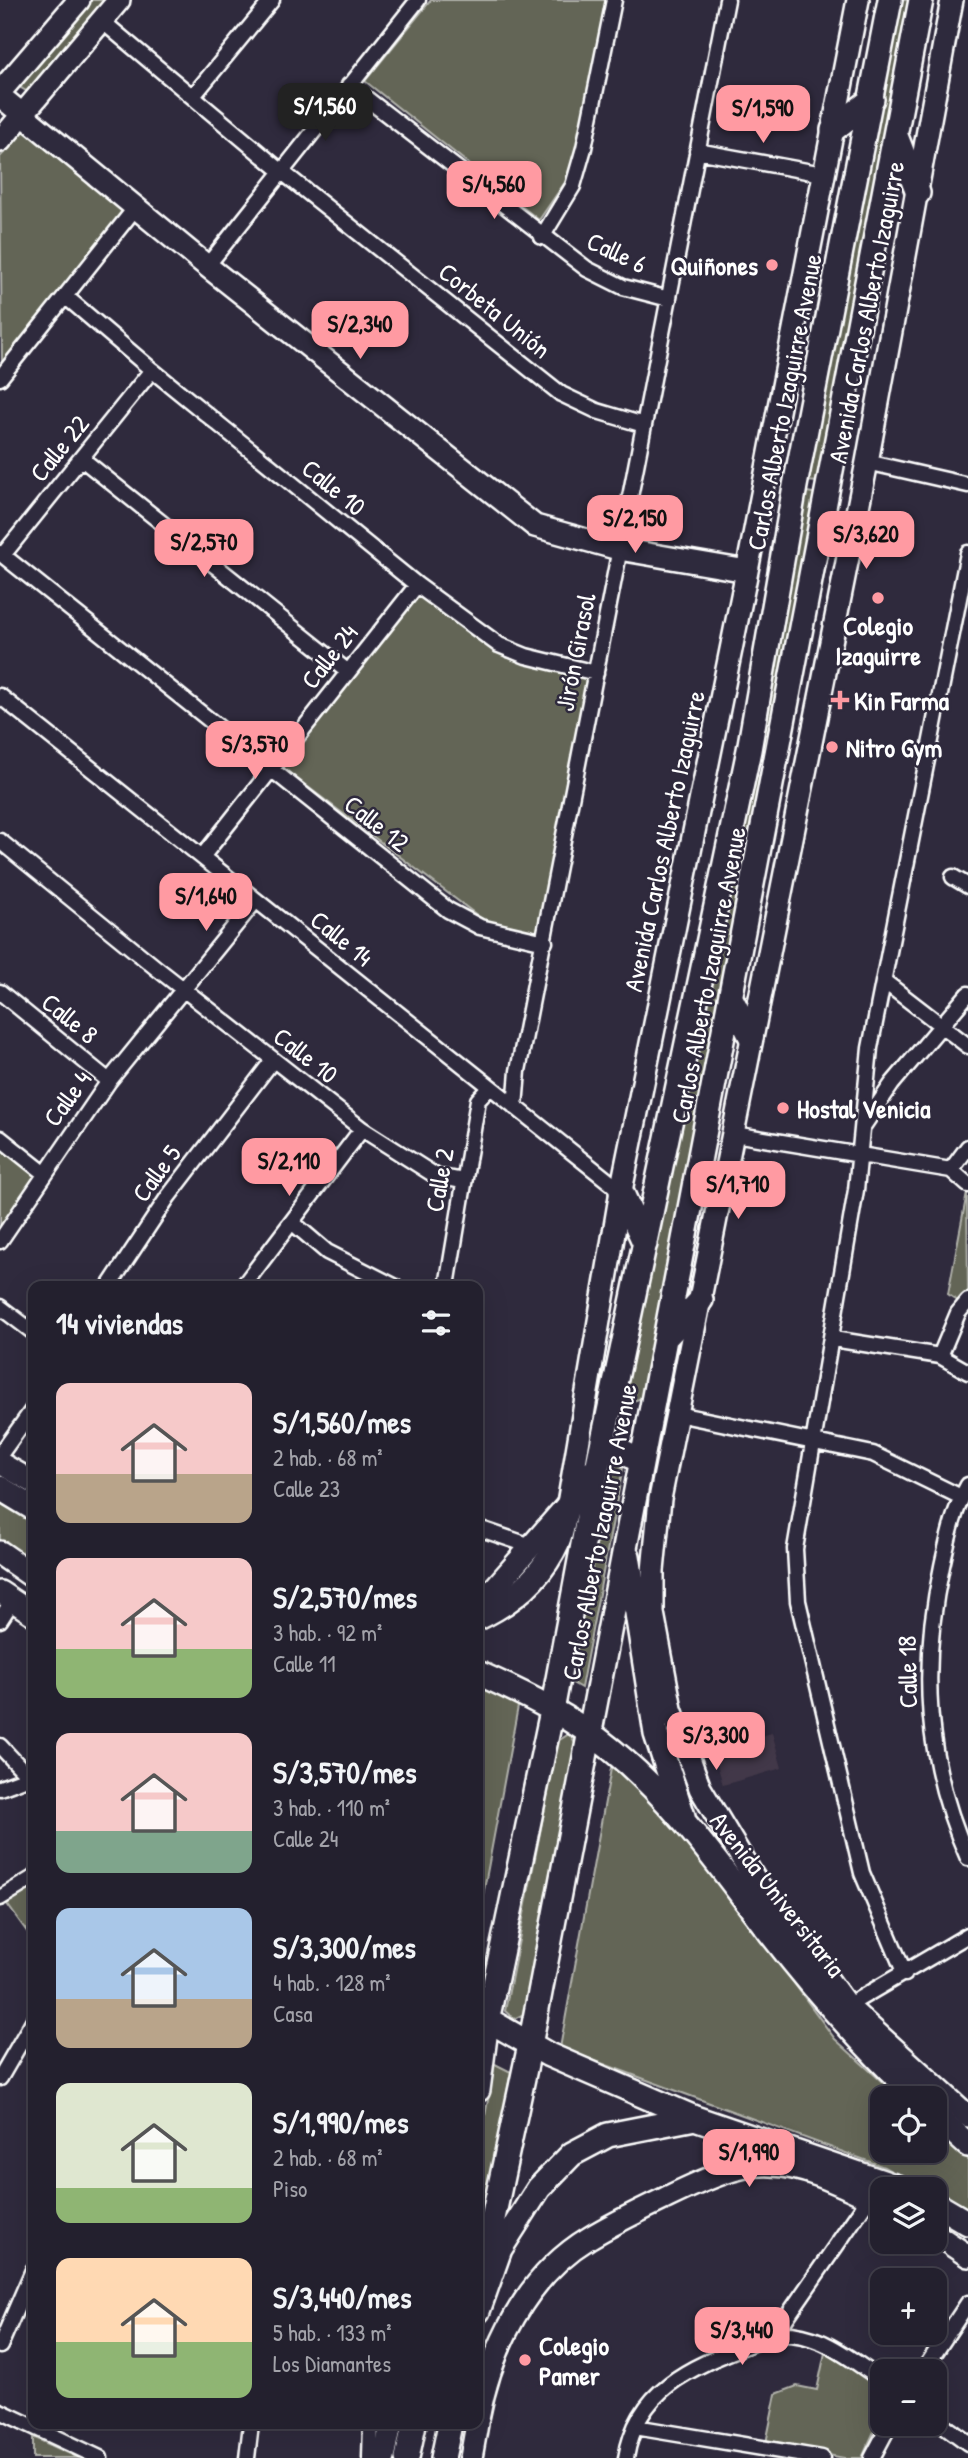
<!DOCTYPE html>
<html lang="es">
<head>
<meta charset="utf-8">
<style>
  body { margin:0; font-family:"Patrick Hand",sans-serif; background:#2b2836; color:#f1f3f6; height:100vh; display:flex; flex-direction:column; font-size:26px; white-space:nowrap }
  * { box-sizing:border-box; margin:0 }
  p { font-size:23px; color:#a3a3aa }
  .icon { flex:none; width:38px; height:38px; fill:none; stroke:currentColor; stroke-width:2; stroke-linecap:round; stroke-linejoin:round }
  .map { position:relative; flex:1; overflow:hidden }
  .side { position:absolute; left:28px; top:1281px; width:455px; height:1148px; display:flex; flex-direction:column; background:#23202e; border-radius:14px; box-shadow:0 7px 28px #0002,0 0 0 2px #403e4a }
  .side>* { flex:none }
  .controls { position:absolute; left:870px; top:2086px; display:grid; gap:14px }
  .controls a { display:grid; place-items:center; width:77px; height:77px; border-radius:14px; background:#23202e; box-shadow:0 7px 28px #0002,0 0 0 2px #403e4a; font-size:35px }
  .price { position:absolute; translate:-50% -60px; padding:0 16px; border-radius:14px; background:#ff9aa2; color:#111; font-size:23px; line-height:46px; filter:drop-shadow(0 2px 4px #0008) }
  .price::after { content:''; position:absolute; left:50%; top:42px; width:21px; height:16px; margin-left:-10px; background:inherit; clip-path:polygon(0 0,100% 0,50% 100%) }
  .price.active { background:#222; color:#fff }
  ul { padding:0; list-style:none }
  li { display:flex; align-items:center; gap:21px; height:175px; padding:0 28px }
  li span { display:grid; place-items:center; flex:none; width:196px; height:140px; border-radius:14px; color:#555 }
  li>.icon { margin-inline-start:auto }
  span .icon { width:84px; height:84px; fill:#fffc; stroke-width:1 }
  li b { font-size:30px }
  h2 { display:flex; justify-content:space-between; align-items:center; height:84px; padding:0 28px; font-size:30px }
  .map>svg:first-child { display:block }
</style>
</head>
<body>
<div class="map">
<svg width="968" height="2458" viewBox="0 0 968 2458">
  <rect width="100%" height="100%" fill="#2f2a3d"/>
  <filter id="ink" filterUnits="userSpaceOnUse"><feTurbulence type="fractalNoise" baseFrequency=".0143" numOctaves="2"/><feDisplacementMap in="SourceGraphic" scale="14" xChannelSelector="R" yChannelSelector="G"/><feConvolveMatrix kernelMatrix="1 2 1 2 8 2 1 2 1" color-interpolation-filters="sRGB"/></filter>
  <g filter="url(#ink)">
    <!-- built -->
    <path fill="#433849" d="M772,1733L782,1768L723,1785L713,1749Z"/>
    <!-- green -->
    <path fill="#636557" stroke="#b1b2ab" stroke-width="2" d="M89,0H106L28,92L21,88L23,79Z
      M431,0H606L572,172L539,220L365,81Z
      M898,0H912L820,482L804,481Z
      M25,130L125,211L2,364L0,157Z
      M801,491L819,494L768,750L759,749Z
      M417,590L505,657L584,673L590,683L539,932L486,922L283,768Z
      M750,773L756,776L768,774L642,1398L630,1402L623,1396Z
      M0,1145L37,1174L0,1234Z
      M967,1193L968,1292L959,1302L948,1294Z
      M615,1462L623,1468L581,1688L569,1681L606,1466Z
      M0,1498L33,1517V1569L0,1547Z
      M478,1684L519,1701L478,1922Z
      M569,1734L576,1745L524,2014L514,2019L505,2011L558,1741Z
      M612,1763L673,1818L835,2039L900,2098H882V2151H934L935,2130L968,2158V2217L935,2197L934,2189H922L884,2167L560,2048Z
      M33,1888V1940L7,1904Z
      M495,2064L511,2072L478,2243V2152Z
      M826,2348L882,2388V2414L862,2458H844L766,2443L776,2394L797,2386L817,2390Z
      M33,2437L79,2458H33Z"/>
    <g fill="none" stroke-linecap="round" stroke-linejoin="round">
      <!-- street casing -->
      <g stroke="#fff" stroke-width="19">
        <path id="street" d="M102,21L281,171L561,394L597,411L644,425
          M349,85L587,269L623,287L669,299
          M193,96L272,0
          M697,151L823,174
          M542,237L573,186L584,148L614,0
          M207,266L418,0
          M65,296L152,370L417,585L499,645L526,656L596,673
          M0,378L136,207
          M82,459L348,672
          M867,462L968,485
          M0,553L448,910L480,927L545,942
          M3,555L152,370
          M0,696L621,1191
          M0,841L155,967L362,1129L436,1176L463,1181
          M202,857L417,585
          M953,877L968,886
          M885,982L968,1046
          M0,992L109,1081
          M515,1107L518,1071L727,0
          M864,1125L892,1084L968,994
          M734,1134L951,1170L968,1185
          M0,1138L44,1173
          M951,1170L968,1147
          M293,1223L327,1252L394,1286
          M0,1241L109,1081L256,900
          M109,1286L168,1197L273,1060
          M243,1286L362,1129
          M447,1286L478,1100L490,1087
          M0,1307L33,1332
          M833,1339L940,1356L968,1372
          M940,1356L958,1313L968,1301
          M677,1414L873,1454L961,1497
          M0,1455L33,1409
          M968,1485C954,1509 948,1539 942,1566C920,1667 925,1763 968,1858
          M478,1528L531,1546
          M0,1620L13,1600
          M0,1746L33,1781
          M0,1788L30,1777
          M0,1898L33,1878
          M905,1974L862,1873L798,1601L795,1549L856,1190L870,1048L968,553
          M847,2006L968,1935
          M0,2078L33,2021
          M775,2334L869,2198
          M0,2346L33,2270
          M923,2371L968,2303
          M0,2411L100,2458
          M934,2418L968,2443
          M635,2427L822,2458
          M247,2458L251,2424
          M370,2458L371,2424
          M626,2458C639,2377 710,2362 775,2334C818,2330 848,2358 882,2380
          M872,2458L890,2424"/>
      </g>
      <!-- secondary casing -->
      <g stroke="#fff" stroke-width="26">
        <path id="secondary" d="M952,0L867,462L660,1499L653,1571V1613L671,1709L700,1788L757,1883L847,2006L968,2116
          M0,92L79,0
          M0,96L207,266L535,526L619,549L747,571
          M0,141L119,0
          M0,1463L33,1482
          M0,1592L33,1614
          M478,1602L492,1591L568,1504L621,1191L747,571L858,0
          M934,2233L968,2256
          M478,2419C491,2349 525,2277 589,2238C615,2222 643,2209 670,2196C699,2182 739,2163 771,2165C808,2166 849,2189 882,2204
          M384,2458L391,2424
          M471,2458L477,2424"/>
      </g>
      <!-- primary casing -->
      <g stroke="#fff" stroke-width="28">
        <path id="primary" d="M833,130L872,99
          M896,136L918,193
          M731,998L751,1037
          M621,1191L645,1244
          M668,1335L701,1300
          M601,1455C618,1446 625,1451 640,1462
          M0,1488L33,1508
          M0,1553L33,1576
          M628,1556L656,1734L683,1816
          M478,1618C512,1602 542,1577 558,1541C563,1530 563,1516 568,1505C574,1493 586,1481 594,1470
          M478,1673C525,1694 572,1717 612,1750C676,1802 722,1870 772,1935C816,1992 866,2048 918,2098
          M478,2014L549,2055L695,2118L903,2189
          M478,2090L487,2021L552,1711L598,1464L749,750L795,486L890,0
          M934,2114L968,2145
          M934,2203L968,2223
          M478,2289L530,2045L921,0
          M478,2311L500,2249L539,2188L572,2154L608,2135L695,2118
          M407,2458L414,2424
          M443,2458L450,2424"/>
      </g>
      <!-- street -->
      <use href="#street" stroke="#2f2a3d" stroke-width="14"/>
      <!-- secondary -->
      <use href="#secondary" stroke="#2f2a3d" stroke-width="21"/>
      <!-- primary -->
      <use href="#primary" stroke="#2f2a3d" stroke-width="23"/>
    </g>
  </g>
  <!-- markers -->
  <g fill="#ff9aa2" stroke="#2f2a3d" stroke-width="2.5">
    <circle cx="772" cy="265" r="7"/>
    <circle cx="878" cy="598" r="7"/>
    <path d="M836.5 689.5h7v7h7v7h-7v7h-7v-7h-7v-7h7z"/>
    <circle cx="832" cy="747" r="7"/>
    <circle cx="783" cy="1108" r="7"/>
    <circle cx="525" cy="2360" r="7"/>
  </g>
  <g text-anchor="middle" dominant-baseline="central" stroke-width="5" stroke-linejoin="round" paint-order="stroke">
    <!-- street labels -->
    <g font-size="26" fill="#fff" stroke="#2f2a3d">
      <text transform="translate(617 252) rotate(25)">Calle 6</text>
      <text transform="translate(495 310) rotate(39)">Corbeta Unión</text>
      <text transform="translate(866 312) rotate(-79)">Avenida Carlos Alberto Izaguirre</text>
      <text transform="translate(784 402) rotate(-79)">Carlos Alberto Izaguirre Avenue</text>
      <text transform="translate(59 448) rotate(-51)">Calle 22</text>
      <text transform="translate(334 487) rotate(39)">Calle 10</text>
      <text transform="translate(575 652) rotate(-79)">Jirón Girasol</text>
      <text transform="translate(329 656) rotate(-52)">Calle 24</text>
      <text transform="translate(377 823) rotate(38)">Calle 12</text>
      <text transform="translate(664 841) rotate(-78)">Avenida Carlos Alberto Izaguirre</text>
      <text transform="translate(342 938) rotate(39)">Calle 14</text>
      <text transform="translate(708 975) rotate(-79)">Carlos Alberto Izaguirre Avenue</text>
      <text transform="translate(70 1018) rotate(39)">Calle 8</text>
      <text transform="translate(306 1055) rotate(38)">Calle 10</text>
      <text transform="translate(67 1098) rotate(-54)">Calle 4</text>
      <text transform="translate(156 1173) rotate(-54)">Calle 5</text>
      <text transform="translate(439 1180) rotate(-80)">Calle 2</text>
      <text transform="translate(599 1532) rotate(-79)">Carlos Alberto Izaguirre Avenue</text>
      <text transform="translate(907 1672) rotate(-91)">Calle 18</text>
      <text transform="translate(778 1894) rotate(52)">Avenida Universitaria</text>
    </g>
    <!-- poi labels -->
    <g font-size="26" font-weight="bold" fill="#fff" stroke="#2f2a3d" text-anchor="start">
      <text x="758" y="265" text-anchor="end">Quiñones</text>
      <text x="878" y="625" text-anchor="middle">Colegio<tspan x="878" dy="30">Izaguirre</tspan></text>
      <text x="854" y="700">Kin Farma</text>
      <text x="846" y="747">Nitro Gym</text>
      <text x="797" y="1108">Hostal Venicia</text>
      <text x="539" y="2345">Colegio<tspan x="539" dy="30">Pamer</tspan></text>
    </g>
  </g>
</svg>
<div class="controls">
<a><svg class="icon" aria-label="locate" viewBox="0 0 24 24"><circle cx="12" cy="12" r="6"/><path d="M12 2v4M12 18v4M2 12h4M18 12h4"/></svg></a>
<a><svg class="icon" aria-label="layers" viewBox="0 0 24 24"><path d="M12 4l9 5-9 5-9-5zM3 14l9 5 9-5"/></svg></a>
<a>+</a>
<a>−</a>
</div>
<b class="price active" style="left:325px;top:143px">S/1,560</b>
<b class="price" style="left:763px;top:145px">S/1,590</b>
<b class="price" style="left:494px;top:221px">S/4,560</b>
<b class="price" style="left:360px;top:361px">S/2,340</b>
<b class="price" style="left:635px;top:555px">S/2,150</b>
<b class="price" style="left:866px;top:571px">S/3,620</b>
<b class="price" style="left:204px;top:579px">S/2,570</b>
<b class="price" style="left:255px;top:781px">S/3,570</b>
<b class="price" style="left:206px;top:933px">S/1,640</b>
<b class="price" style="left:289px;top:1198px">S/2,110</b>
<b class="price" style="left:738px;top:1221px">S/1,710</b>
<b class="price" style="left:716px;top:1772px">S/3,300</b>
<b class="price" style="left:749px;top:2189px">S/1,990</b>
<b class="price" style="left:742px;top:2367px">S/3,440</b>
<section class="side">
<h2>14 viviendas<svg class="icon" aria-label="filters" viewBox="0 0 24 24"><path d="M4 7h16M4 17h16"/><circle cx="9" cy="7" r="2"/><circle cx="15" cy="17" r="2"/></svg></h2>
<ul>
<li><span style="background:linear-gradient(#f6c9c9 65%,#b9a48a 0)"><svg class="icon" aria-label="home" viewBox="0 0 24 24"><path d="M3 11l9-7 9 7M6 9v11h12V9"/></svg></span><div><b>S/1,560/mes</b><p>2 hab. · 68 m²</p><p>Calle 23</p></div></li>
<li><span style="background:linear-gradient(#f6c9c9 65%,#8fb573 0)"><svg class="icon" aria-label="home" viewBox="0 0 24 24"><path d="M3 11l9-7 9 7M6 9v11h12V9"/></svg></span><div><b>S/2,570/mes</b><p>3 hab. · 92 m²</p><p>Calle 11</p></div></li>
<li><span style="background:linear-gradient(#f6c9c9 70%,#7fa58c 0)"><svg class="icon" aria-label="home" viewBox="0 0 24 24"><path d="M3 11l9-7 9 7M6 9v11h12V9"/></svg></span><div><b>S/3,570/mes</b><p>3 hab. · 110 m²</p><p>Calle 24</p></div></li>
<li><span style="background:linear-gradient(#a9c7e8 65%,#b9a48a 0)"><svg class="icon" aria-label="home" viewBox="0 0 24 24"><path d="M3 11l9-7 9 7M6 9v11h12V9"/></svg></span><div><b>S/3,300/mes</b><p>4 hab. · 128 m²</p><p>Casa</p></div></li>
<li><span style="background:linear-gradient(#dfe7d0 75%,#8fb573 0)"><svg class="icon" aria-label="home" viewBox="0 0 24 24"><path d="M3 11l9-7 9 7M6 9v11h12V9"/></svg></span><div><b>S/1,990/mes</b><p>2 hab. · 68 m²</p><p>Piso</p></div></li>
<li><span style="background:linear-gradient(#ffd9b3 60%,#8fb573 0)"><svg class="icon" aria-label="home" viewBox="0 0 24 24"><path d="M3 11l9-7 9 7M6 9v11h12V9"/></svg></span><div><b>S/3,440/mes</b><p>5 hab. · 133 m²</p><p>Los Diamantes</p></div></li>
</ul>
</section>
</div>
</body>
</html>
